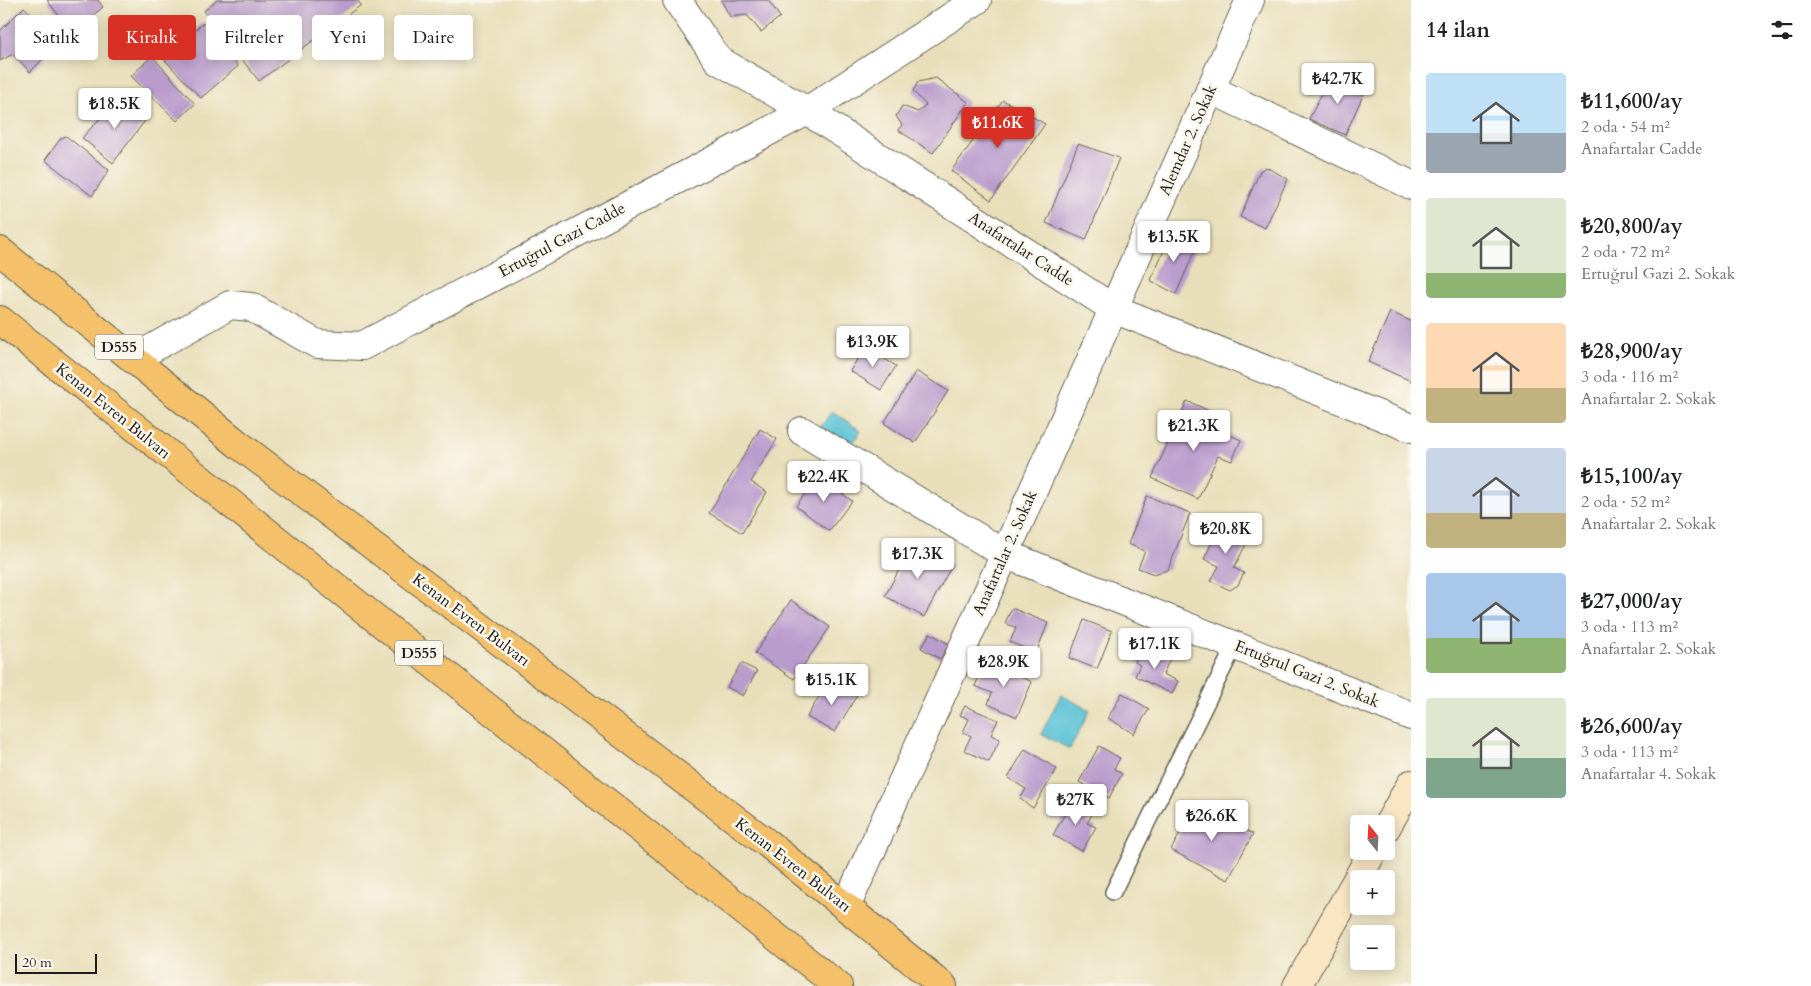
<!DOCTYPE html>
<html lang="tr">
<head>
<meta charset="utf-8">
<style>
  body { margin:0; font-family:Cardo,serif; background:#f2f2f2; color:#202124; height:100vh; display:flex; flex-direction:column; font-size:19px; white-space:nowrap }
  * { box-sizing:border-box; margin:0 }
  p { font-size:16px; color:#757577 }
  .icon { flex:none; width:28px; height:28px; fill:none; stroke:currentColor; stroke-width:2; stroke-linecap:round; stroke-linejoin:round }
  .map { position:relative; flex:1; overflow:hidden }
  .sheet { display:flex; flex-direction:column; background:#fff; width:400px }
  .sheet>* { flex:none }
  .banner { position:absolute; left:15px; top:15px; width:475px; height:45px; display:flex; gap:10px }
  .needle { width:32px; rotate:342deg }
  .buttons { position:absolute; left:1350px; top:815px; display:grid; gap:10px }
  .buttons a { display:grid; place-items:center; width:45px; height:45px; border-radius:5px; background:#fff; box-shadow:0 2px 12px #0003; font-size:25px }
  .scale { position:absolute; left:15px; bottom:12px; width:82px; box-sizing:border-box; padding-left:5px; border:2px solid #1c1c1c; border-top:0; font-size:14px; line-height:18px; white-space:nowrap; color:#1c1c1c; -webkit-text-stroke:4px #fbf7ec; paint-order:stroke }
  .price { position:absolute; translate:-50% -42px; padding:0 11px; border-radius:5px; background:#fff; color:#222; font-size:16px; line-height:32px; filter:drop-shadow(0 1px 2px #0008) }
  .price::after { content:''; position:absolute; left:50%; top:30px; width:15px; height:11px; margin-left:-8px; background:inherit; clip-path:polygon(0 0,100% 0,50% 100%) }
  .price.active { background:#d93025; color:#fff }
  ul { padding:0; list-style:none }
  li { display:flex; align-items:center; gap:15px; height:125px; padding:0 15px }
  li span { display:grid; place-items:center; flex:none; width:140px; height:100px; border-radius:5px; color:#555 }
  li>.icon { margin-inline-start:auto }
  span .icon { width:60px; height:60px; fill:#fffc; stroke-width:1 }
  li b { font-size:21px }
  h2 { display:flex; justify-content:space-between; align-items:center; height:60px; padding:0 15px; font-size:21px }
  .tag { padding:0 18px; border-radius:5px; background:#fff; box-shadow:0 2px 12px #0003; font-size:18px; line-height:45px }
  .tag.active { background:#d93025; color:#fff }
  main { display:flex; flex:1; min-height:0 }
  .map>svg:first-child { display:block }
</style>
</head>
<body>
<main>
<div class="map">
<svg width="1411" height="986" viewBox="0 0 1411 986">
  <rect width="100%" height="100%" fill="#fbf7ec"/>
  <filter id="ink" filterUnits="userSpaceOnUse"><feTurbulence type="fractalNoise" baseFrequency=".02" numOctaves="2"/><feDisplacementMap in="SourceGraphic" scale="10" xChannelSelector="R" yChannelSelector="G"/><feConvolveMatrix kernelMatrix="1 2 1 2 8 2 1 2 1" color-interpolation-filters="sRGB"/></filter>
  <filter id="wash" filterUnits="userSpaceOnUse"><feTurbulence type="fractalNoise" baseFrequency=".0096" numOctaves="4" result="noise"/><feDisplacementMap in="SourceGraphic" scale="20" xChannelSelector="R" yChannelSelector="G"/><feGaussianBlur stdDeviation="1.12" result="paint"/><feColorMatrix in="noise" values="0 0 0 0 0 0 0 0 0 0 0 0 0 0 0 0 0 1.4 0 .05"/><feComposite in="paint" operator="in"/></filter>
  <g filter="url(#wash)">
    <rect width="100%" height="100%" fill="#e8dfba"/>
    <!-- water -->
    <path fill="#5bc3d7" stroke="#3c707a" d="M832,411L861,431L849,449L820,428Z
      M1061,695L1090,710L1070,749L1041,734Z"/>
    <g id="blocks">
      <!-- building -->
      <path fill="#b99bcc" d="M47,0H98L103,7L72,33Z
        M217,0H357L361,5L259,81L204,11Z
        M721,0H768L780,17L761,32L747,15L730,17Z
        M24,7L61,41L30,72L13,54L0,61V31Z
        M203,23L238,66L201,98L163,58Z
        M152,56L195,104L177,121L131,76Z
        M1332,74L1365,91L1345,135L1309,119Z
        M936,78L968,102L933,153L898,130L902,125L896,116L902,106L918,112L926,105L913,91L918,82Z
        M121,99L147,118L113,163L82,138L115,102Z
        M1003,100L1045,124L991,200L951,171Z
        M66,136L109,170L92,196L45,160L61,138Z
        M1078,144L1119,158L1086,240L1046,223Z
        M1266,167L1288,179L1265,228L1240,217L1260,171Z
        M1173,232L1198,243L1176,294L1150,280Z
        M1390,312L1411,321V381L1368,362Z
        M865,347L896,366L881,390L850,371Z
        M916,371L948,391L915,443L884,423Z
        M1187,401L1210,411L1204,423L1241,440L1232,461L1218,456L1198,499L1152,478Z
        M760,429L777,439L751,482L767,492L742,533L709,513Z
        M819,475L852,501L829,531L796,506Z
        M1147,496L1190,513L1168,570L1154,574L1138,568L1145,551L1128,544Z
        M1212,520L1249,538L1234,568L1244,573L1238,585L1230,590L1211,581L1219,566L1204,559L1215,536L1206,532Z
        M913,544L952,565L924,617L885,596Z
        M791,600L830,627L794,679L755,653Z
        M1012,608L1048,623L1036,653L1010,642L1016,628L1005,623Z
        M1084,620L1112,631L1097,669L1069,658Z
        M930,633L949,644L940,659L921,648Z
        M1142,647L1170,659L1163,674L1178,681L1172,694L1135,676L1140,665L1135,662Z
        M986,661L1032,682L1017,717L988,704L992,693L975,686Z
        M741,663L757,671L743,696L727,687Z
        M829,679L857,695L835,732L807,717Z
        M1122,693L1149,709L1134,734L1108,718Z
        M965,706L998,720L991,735L1000,739L989,762L964,750L971,736L963,732L969,719L960,715Z
        M1099,746L1120,758L1114,769L1122,774L1109,798L1079,782Z
        M1025,749L1057,769L1033,808L1020,799L1026,789L1008,778Z
        M1073,799L1094,811L1087,823L1096,827L1082,851L1053,835Z
        M1196,804L1253,834L1228,880L1171,850Z"/>
    </g>
  </g>
  <g filter="url(#ink)">
    <use href="#blocks" fill-opacity="0" stroke="#636053" stroke-width="1"/>
    <g fill="none" stroke-linecap="round" stroke-linejoin="round">
      <!-- lane casing -->
      <g stroke="#636053" stroke-width="18">
        <path id="lane" d="M1113,892L1235,645"/>
      </g>
      <!-- street casing -->
      <g stroke="#636053" stroke-width="30">
        <path id="street" d="M677,0L718,60L807,111L1114,309L1411,428
          M1210,89L1411,185
          M133,359L230,305L251,307L317,344L362,346L807,111L977,0
          M802,431L1005,554L1411,716
          M846,907L1005,554L1250,0"/>
      </g>
      <!-- secondary casing -->
      <g stroke="#636053" stroke-width="30">
        <path id="secondary" d="M1386,828L1411,784
          M1297,986L1373,851"/>
      </g>
      <!-- primary casing -->
      <g stroke="#636053" stroke-width="30">
        <path id="primary" d="M0,251L238,444L767,843L943,986
          M0,320L838,986"/>
      </g>
      <!-- lane -->
      <use href="#lane" stroke="#fff" stroke-width="15"/>
      <!-- street -->
      <use href="#street" stroke="#fff" stroke-width="28"/>
      <!-- secondary -->
      <use href="#secondary" stroke="#fbe6c4" stroke-width="28"/>
      <!-- primary -->
      <use href="#primary" stroke="#f4c16b" stroke-width="28"/>
    </g>
  </g>
  <g text-anchor="middle" dominant-baseline="central" stroke-width="5" stroke-linejoin="round" paint-order="stroke">
    <!-- shield labels -->
    <g fill="#fbf7ec" stroke="#5f5e5a" stroke-width="1">
      <rect x="95" y="334.5" width="48" height="25" rx="4"/>
      <rect x="395" y="640.5" width="48" height="25" rx="4"/>
    </g>
    <g font-size="15" font-weight="bold" fill="#1c1c1c">
      <text x="119" y="347">D555</text>
      <text x="419" y="653">D555</text>
    </g>
    <!-- street labels -->
    <g font-size="16" fill="#1c1c1c" stroke="#fbf7ec">
      <text transform="translate(1188 140) rotate(-66)">Alemdar 2. Sokak</text>
      <text transform="translate(562 240) rotate(-28)">Ertuğrul Gazi Cadde</text>
      <text transform="translate(1021 249) rotate(33)">Anafartalar Cadde</text>
      <text transform="translate(113 411) rotate(39)">Kenan Evren Bulvarı</text>
      <text transform="translate(1005 553) rotate(-66)">Anafartalar 2. Sokak</text>
      <text transform="translate(471 620) rotate(37)">Kenan Evren Bulvarı</text>
      <text transform="translate(1307 674) rotate(22)">Ertuğrul Gazi 2. Sokak</text>
      <text transform="translate(793 865) rotate(38)">Kenan Evren Bulvarı</text>
    </g>
  </g>
</svg>
<div class="buttons">
<a><svg class="needle" viewBox="-14 -14 28 28"><path d="M0-13l5 13h-10z" fill="#e53935"/><path d="M0 13l5-13h-10z" fill="#757577"/></svg></a>
<a>+</a>
<a>−</a>
</div>
<div class="scale">20 m</div>
<b class="price" style="left:1338px;top:105px">₺42.7K</b>
<b class="price" style="left:115px;top:130px">₺18.5K</b>
<b class="price active" style="left:998px;top:149px">₺11.6K</b>
<b class="price" style="left:1174px;top:263px">₺13.5K</b>
<b class="price" style="left:873px;top:368px">₺13.9K</b>
<b class="price" style="left:1194px;top:452px">₺21.3K</b>
<b class="price" style="left:824px;top:503px">₺22.4K</b>
<b class="price" style="left:1226px;top:555px">₺20.8K</b>
<b class="price" style="left:918px;top:580px">₺17.3K</b>
<b class="price" style="left:1155px;top:670px">₺17.1K</b>
<b class="price" style="left:1004px;top:688px">₺28.9K</b>
<b class="price" style="left:832px;top:706px">₺15.1K</b>
<b class="price" style="left:1076px;top:826px">₺27K</b>
<b class="price" style="left:1212px;top:842px">₺26.6K</b>
<div class="banner">
<a class="tag">Satılık</a>
<a class="tag active">Kiralık</a>
<a class="tag">Filtreler</a>
<a class="tag">Yeni</a>
<a class="tag">Daire</a>
</div>
</div>
<section class="sheet">
<h2>14 ilan<svg class="icon" aria-label="filters" viewBox="0 0 24 24"><path d="M4 7h16M4 17h16"/><circle cx="9" cy="7" r="2"/><circle cx="15" cy="17" r="2"/></svg></h2>
<ul>
<li><span style="background:linear-gradient(#bfe0f5 60%,#9aa5b1 0)"><svg class="icon" aria-label="home" viewBox="0 0 24 24"><path d="M3 11l9-7 9 7M6 9v11h12V9"/></svg></span><div><b>₺11,600/ay</b><p>2 oda · 54 m²</p><p>Anafartalar Cadde</p></div></li>
<li><span style="background:linear-gradient(#dfe7d0 75%,#8fb573 0)"><svg class="icon" aria-label="home" viewBox="0 0 24 24"><path d="M3 11l9-7 9 7M6 9v11h12V9"/></svg></span><div><b>₺20,800/ay</b><p>2 oda · 72 m²</p><p>Ertuğrul Gazi 2. Sokak</p></div></li>
<li><span style="background:linear-gradient(#ffd9b3 65%,#c2b280 0)"><svg class="icon" aria-label="home" viewBox="0 0 24 24"><path d="M3 11l9-7 9 7M6 9v11h12V9"/></svg></span><div><b>₺28,900/ay</b><p>3 oda · 116 m²</p><p>Anafartalar 2. Sokak</p></div></li>
<li><span style="background:linear-gradient(#c9d6e8 65%,#c2b280 0)"><svg class="icon" aria-label="home" viewBox="0 0 24 24"><path d="M3 11l9-7 9 7M6 9v11h12V9"/></svg></span><div><b>₺15,100/ay</b><p>2 oda · 52 m²</p><p>Anafartalar 2. Sokak</p></div></li>
<li><span style="background:linear-gradient(#a9c7e8 65%,#8fb573 0)"><svg class="icon" aria-label="home" viewBox="0 0 24 24"><path d="M3 11l9-7 9 7M6 9v11h12V9"/></svg></span><div><b>₺27,000/ay</b><p>3 oda · 113 m²</p><p>Anafartalar 2. Sokak</p></div></li>
<li><span style="background:linear-gradient(#dfe7d0 60%,#7fa58c 0)"><svg class="icon" aria-label="home" viewBox="0 0 24 24"><path d="M3 11l9-7 9 7M6 9v11h12V9"/></svg></span><div><b>₺26,600/ay</b><p>3 oda · 113 m²</p><p>Anafartalar 4. Sokak</p></div></li>
</ul>
</section>
</main>
</body>
</html>
